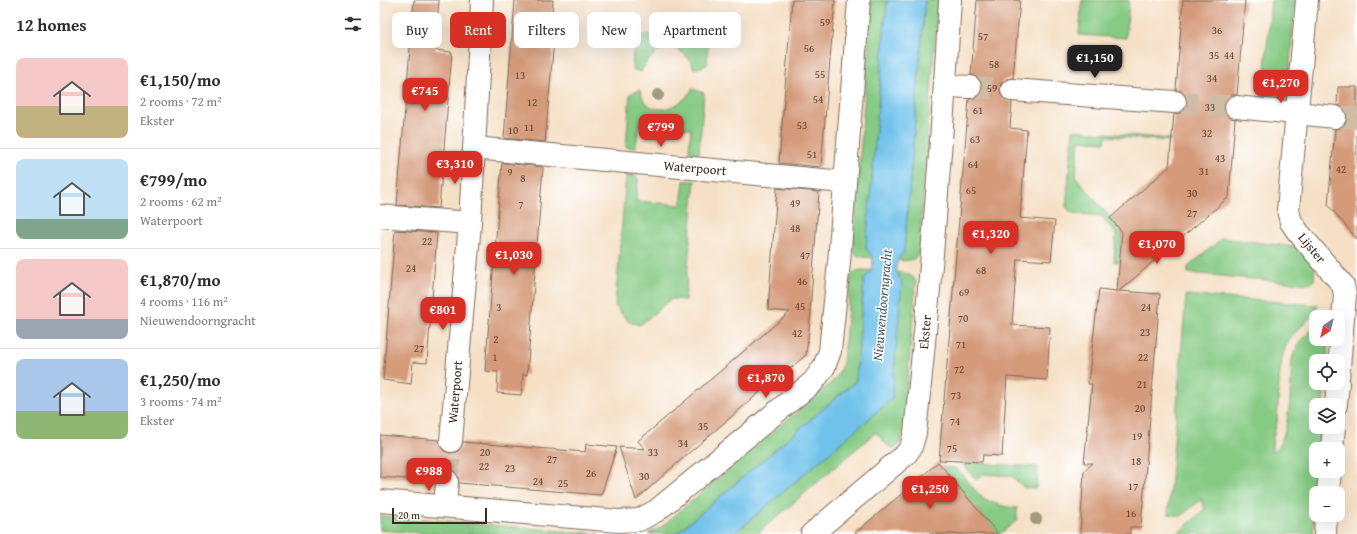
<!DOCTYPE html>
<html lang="en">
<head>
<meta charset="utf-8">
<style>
  body { margin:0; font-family:"Gentium Book Plus",serif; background:#f7f7f7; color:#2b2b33; height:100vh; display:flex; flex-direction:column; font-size:15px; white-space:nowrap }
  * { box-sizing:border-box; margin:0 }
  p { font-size:13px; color:#7c7c81 }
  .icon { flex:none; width:22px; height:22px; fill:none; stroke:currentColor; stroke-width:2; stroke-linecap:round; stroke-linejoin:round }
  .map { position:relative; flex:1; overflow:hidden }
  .drawer { display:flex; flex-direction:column; background:#fff; width:380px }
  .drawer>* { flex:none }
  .top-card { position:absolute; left:12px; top:12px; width:380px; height:36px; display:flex; gap:8px }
  .needle { width:26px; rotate:215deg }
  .controls { position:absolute; left:929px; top:310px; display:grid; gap:8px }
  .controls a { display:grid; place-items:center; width:36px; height:36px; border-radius:8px; background:#fff; box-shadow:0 4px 16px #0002; font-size:20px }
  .scale { position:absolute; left:12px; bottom:10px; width:95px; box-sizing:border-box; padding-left:4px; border:2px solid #3b2a1e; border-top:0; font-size:11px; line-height:14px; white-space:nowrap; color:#3b2a1e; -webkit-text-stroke:3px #fff; paint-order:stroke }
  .price { position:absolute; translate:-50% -34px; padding:0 9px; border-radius:8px; background:#d93025; color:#fff; font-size:13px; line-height:26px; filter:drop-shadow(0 1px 2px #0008) }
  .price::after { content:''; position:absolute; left:50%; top:24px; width:12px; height:9px; margin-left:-6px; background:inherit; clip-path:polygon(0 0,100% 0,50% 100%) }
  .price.selected { background:#222; color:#fff }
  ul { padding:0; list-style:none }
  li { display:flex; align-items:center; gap:12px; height:100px; padding:0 16px }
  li+li { border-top:1px solid #e1e1e2 }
  li span { display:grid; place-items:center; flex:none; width:112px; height:80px; border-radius:8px; color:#555 }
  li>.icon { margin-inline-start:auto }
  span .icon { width:48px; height:48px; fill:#fffc; stroke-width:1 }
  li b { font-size:17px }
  h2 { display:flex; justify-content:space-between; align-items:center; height:48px; padding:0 16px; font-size:17px }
  .tag { padding:0 14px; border-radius:8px; background:#fff; box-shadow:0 4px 16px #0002; font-size:14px; line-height:36px }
  .tag.selected { background:#d93025; color:#fff }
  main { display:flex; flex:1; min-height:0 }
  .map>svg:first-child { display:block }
</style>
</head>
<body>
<main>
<section class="drawer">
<h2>12 homes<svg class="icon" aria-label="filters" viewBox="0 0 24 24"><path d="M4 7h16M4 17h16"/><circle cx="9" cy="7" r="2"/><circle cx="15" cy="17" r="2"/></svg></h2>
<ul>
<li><span style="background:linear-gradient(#f6c9c9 60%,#c2b280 0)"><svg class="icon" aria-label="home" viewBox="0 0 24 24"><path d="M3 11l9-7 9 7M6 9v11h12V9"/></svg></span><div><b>€1,150/mo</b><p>2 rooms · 72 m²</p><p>Ekster</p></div></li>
<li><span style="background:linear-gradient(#bfe0f5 75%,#7fa58c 0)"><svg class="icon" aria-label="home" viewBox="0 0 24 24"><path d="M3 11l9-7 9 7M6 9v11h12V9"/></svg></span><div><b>€799/mo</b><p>2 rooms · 62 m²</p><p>Waterpoort</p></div></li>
<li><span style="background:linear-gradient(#f6c9c9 75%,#9aa5b1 0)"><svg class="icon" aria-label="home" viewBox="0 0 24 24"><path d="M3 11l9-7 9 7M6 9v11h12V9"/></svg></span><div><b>€1,870/mo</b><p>4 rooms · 116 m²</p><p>Nieuwendoorngracht</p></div></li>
<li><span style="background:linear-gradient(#a9c7e8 65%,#8fb573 0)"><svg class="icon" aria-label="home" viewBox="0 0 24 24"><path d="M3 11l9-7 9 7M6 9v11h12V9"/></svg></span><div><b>€1,250/mo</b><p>3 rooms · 74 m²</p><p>Ekster</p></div></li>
</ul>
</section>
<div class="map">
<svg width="977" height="534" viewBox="0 0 977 534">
  <rect width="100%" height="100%" fill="#fff"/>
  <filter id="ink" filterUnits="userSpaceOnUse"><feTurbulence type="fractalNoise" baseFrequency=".025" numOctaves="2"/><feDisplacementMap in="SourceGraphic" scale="8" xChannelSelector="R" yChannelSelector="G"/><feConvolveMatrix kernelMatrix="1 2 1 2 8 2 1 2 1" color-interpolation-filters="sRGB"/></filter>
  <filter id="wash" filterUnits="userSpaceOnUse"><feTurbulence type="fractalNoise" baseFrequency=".012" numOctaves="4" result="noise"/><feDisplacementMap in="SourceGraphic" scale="16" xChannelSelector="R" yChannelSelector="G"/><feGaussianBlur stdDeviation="0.9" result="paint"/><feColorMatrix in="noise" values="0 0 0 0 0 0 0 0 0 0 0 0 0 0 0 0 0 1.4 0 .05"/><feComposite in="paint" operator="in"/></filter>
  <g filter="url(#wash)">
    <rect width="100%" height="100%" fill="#f5e0c6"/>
    <!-- green -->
    <path fill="#86ca84" stroke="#607a51" d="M492,0H507L486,248L493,258C484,257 473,258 473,247Z
      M545,0H558L539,249C537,262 528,261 517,260L524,252Z
      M702,0H749L746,38L699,35Z
      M891,0H915L907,101L886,99L883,94Z
      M329,26L327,65L314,69C309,56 302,50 289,46C276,52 267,59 261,72L252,69L254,37Z
      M312,89L324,93L319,153H310L309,149L311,129L259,124L256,147L255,148L246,147L250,94L260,90C266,120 301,110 312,89Z
      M693,130L791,139V141L726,136L725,142L699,140L696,177L742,232L740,262H734L736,234L721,216L692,213L686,207Z
      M246,176H256L258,179L256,201L301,205L304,181H315L305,300L291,299L260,325L249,322L235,306Z
      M842,238L915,247L935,267L934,280L930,284L808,273V267Z
      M479,270H492L484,279L476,381L296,534H268L280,528L451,383L457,376L463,363L471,276L474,272Z
      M516,272C524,273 532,273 536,282L523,432L521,441L517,447L514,448L509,447L496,432L377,534H354L512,399Z
      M806,295L938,305C934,319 917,327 909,340C897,359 899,400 897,422C896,427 894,432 893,437C892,442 892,448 892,453C912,439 910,383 912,359C916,344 924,336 936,326V339H948L947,361H936V383H945L943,405H936V427H941L939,449H936V471H938L933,534H797L825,509L822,503V499L801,516L788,514Z
      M581,462L658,467L656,488H644L632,476L603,474L596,480Z
      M562,467L576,468L604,500L627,507L637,508V520L620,534H618Z
      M0,516L220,534H54L0,530Z"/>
    <!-- water -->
    <path fill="#6fc2eb" stroke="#557684" d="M507,0H545L524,252C514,264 514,269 522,282L512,399L354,534H296L476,381L484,279L492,270L493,258L486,248Z"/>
    <g id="blocks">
      <!-- building -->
      <path fill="#d49a79" d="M34,0H59L55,50L72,52L59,208L17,205Z
        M135,0H173L172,16L176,17L165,142L124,138Z
        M412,0H455L441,167L399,163Z
        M597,0H640L633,78L626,79L621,83L620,89L621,95L625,100L632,102L630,128L647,130L640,218L675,221L671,261L637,259L632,325L670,327L667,380L627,377L622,456L603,455L602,462L559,460L589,99L596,98L600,94L602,88L601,81L597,77L591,75Z
        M803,0H865L857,95H851L846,99L844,106V112L848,117L855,119L849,197L739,291L780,294L761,527H750V534H700L704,471L713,463H704L712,384H708L719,289L737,291L742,232L730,218L789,167L794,114L801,113L805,109L807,103L806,96L802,91L796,90Z
        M958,87H977V239L948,205L955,129L960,128L965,125L967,118V112L963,107L957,105Z
        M122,163L163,167L147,375L143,374L141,395L117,393L118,372L105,371Z
        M397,188L439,192L430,311H431L426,355L395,381L394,380L288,471L256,500L239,447L265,449L258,441L410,312L388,310Z
        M15,230L57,233L47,363L33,362L31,384L3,380Z
        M0,435L59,440L60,446L64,451L70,453L77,452L81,448L83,442L205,452L206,444L237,447L221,495L79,483L78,475L74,471L68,469L62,470L57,474L54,481L0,477Z
        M558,462L618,534H474L538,480Z"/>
    </g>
  </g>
  <g filter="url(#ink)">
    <use href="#blocks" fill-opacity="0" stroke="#7c6a59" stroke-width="1"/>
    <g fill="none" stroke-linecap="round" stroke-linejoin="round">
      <!-- street-tunnel -->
      <path stroke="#d0bca4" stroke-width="22" stroke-dasharray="22 11" stroke-linecap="butt" d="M590,87L632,90
        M795,102L856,107
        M955,117L977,118
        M67,481L71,441"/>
      <!-- street casing -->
      <g stroke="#7c6a59" stroke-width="24">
        <path id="street" d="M927,0L908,210L911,222L918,232L963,285L965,295L958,379
          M565,86L590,87
          M632,90L795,102
          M856,107L955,117
          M94,148L464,182
          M0,216L90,223
          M956,405L958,383
          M71,441L90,223L102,0
          M952,449L954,427
          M948,493L950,471
          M0,501L239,521L259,520L276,511L433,382L444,367L450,351L459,262L479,0
          M65,506L67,481
          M432,534L526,454L531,447L535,433C550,289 562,145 570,0
          M945,534L946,515"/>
      </g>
      <!-- street -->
      <use href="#street" stroke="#fff" stroke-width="22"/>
    </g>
    <!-- trees -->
    <g fill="#9d9b7d">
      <circle cx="278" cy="95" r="6"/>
      <circle cx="656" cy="519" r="6"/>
    </g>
  </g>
  <g text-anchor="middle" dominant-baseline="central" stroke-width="3" stroke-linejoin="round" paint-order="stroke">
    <!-- number labels -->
    <g font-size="11" fill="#614635">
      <text x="445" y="22">59</text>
      <text x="837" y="30">36</text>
      <text x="603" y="36">57</text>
      <text x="429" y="48">56</text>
      <text x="834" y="55">35</text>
      <text x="849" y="55">44</text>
      <text x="614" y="64">58</text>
      <text x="440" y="74">55</text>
      <text x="140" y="75">13</text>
      <text x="832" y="78">34</text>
      <text x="612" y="88">59</text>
      <text x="438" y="99">54</text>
      <text x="152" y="102">12</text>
      <text x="830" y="107">33</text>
      <text x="598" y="110">61</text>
      <text x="422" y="125">53</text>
      <text x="149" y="127">11</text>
      <text x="133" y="130">10</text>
      <text x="827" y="133">32</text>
      <text x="595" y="139">63</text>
      <text x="432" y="154">51</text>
      <text x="840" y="158">43</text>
      <text x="593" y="164">64</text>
      <text x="961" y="169">42</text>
      <text x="824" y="171">31</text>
      <text x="130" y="172">9</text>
      <text x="143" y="178">8</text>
      <text x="591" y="190">65</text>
      <text x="812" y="193">30</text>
      <text x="415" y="203">49</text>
      <text x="141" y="204">7</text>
      <text x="812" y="213">27</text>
      <text x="415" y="228">48</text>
      <text x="47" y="241">22</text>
      <text x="425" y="255">47</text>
      <text x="31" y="268">24</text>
      <text x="601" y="270">68</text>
      <text x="422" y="281">46</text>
      <text x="584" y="292">69</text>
      <text x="420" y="306">45</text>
      <text x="119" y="307">3</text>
      <text x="766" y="307">24</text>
      <text x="583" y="318">70</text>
      <text x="765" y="332">23</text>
      <text x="417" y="333">42</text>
      <text x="116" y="339">2</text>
      <text x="581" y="344">71</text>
      <text x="39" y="348">27</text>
      <text x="115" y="357">1</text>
      <text x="763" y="357">22</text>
      <text x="579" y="369">72</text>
      <text x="762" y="384">21</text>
      <text x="576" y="395">73</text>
      <text x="760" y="408">20</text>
      <text x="575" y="421">74</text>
      <text x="323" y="426">35</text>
      <text x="757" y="436">19</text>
      <text x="303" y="443">34</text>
      <text x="572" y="448">75</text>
      <text x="105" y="452">20</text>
      <text x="273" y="452">33</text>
      <text x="172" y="459">27</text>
      <text x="756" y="461">18</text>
      <text x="104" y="466">22</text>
      <text x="130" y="468">23</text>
      <text x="211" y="473">26</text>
      <text x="264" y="476">30</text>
      <text x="158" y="481">24</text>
      <text x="183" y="483">25</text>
      <text x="753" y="486">17</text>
      <text x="751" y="513">16</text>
    </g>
    <!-- street labels -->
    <g font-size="13" fill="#3b2a1e" stroke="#fff">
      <text transform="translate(315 168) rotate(5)">Waterpoort</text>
      <text transform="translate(932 248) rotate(50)">Lijster</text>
      <text transform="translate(545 332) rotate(-85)">Ekster</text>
      <text transform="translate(75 392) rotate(-85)">Waterpoort</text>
    </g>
    <!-- water labels -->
    <g font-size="14" font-style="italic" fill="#4d5f66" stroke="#fff">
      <text transform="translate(502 305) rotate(-85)">Nieuwendoorngracht</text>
    </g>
  </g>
</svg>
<div class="controls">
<a><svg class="needle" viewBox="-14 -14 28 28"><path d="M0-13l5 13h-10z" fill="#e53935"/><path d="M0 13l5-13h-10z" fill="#7c7c81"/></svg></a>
<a><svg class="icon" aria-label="locate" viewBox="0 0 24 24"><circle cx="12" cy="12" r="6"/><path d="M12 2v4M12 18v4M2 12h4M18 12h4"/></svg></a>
<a><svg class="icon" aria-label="layers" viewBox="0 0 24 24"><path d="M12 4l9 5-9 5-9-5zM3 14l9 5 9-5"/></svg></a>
<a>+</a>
<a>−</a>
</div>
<div class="scale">20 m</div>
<b class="price selected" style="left:715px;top:79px">€1,150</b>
<b class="price" style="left:901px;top:104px">€1,270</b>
<b class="price" style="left:45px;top:112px">€745</b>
<b class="price" style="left:281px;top:148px">€799</b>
<b class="price" style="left:75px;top:185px">€3,310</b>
<b class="price" style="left:611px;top:255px">€1,320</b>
<b class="price" style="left:777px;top:265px">€1,070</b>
<b class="price" style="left:134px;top:276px">€1,030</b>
<b class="price" style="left:63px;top:331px">€801</b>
<b class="price" style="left:386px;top:399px">€1,870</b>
<b class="price" style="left:49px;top:492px">€988</b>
<b class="price" style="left:550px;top:510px">€1,250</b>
<div class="top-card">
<a class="tag">Buy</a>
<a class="tag selected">Rent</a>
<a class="tag">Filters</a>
<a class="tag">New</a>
<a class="tag">Apartment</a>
</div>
</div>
</main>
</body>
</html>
